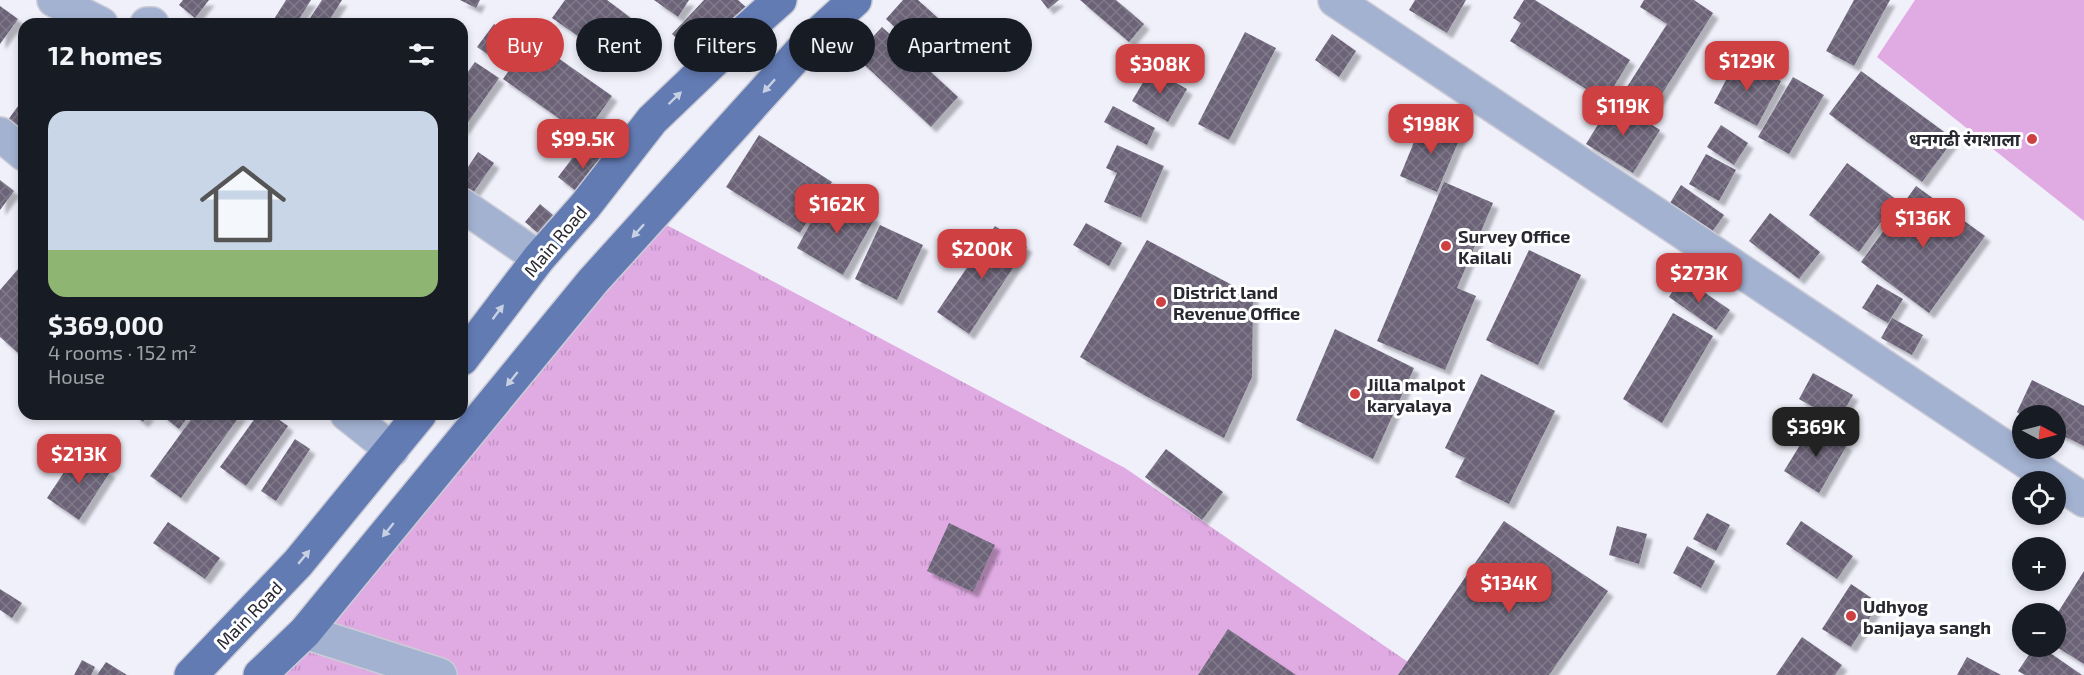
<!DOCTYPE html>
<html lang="en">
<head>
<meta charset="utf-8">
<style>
  body { margin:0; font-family:"Exo 2","Noto Sans Devanagari",sans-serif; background:#242831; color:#f1f3f6; height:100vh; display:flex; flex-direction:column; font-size:22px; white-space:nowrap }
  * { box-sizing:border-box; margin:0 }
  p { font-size:20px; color:#9ea1a6 }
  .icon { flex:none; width:33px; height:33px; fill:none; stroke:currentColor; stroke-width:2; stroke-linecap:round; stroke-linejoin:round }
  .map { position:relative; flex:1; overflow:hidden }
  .drawer { position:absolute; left:18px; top:18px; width:450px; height:402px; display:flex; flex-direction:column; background:#171b24; border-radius:18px; box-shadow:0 3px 9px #0003 }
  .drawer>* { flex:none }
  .top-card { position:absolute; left:486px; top:18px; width:570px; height:54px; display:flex; gap:12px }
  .needle { width:39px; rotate:97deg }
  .tools { position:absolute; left:2012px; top:405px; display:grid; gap:12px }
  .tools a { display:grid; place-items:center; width:54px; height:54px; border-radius:50%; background:#171b24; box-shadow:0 3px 9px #0003; font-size:30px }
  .price { position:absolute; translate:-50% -51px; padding:0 14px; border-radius:12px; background:#cf4042; color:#fff; font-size:20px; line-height:39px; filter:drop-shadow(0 2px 3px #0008) }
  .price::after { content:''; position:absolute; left:50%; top:36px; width:18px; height:14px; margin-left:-9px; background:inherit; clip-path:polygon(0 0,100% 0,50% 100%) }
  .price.current { background:#222; color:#fff }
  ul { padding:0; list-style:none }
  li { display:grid; align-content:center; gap:12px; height:318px; padding:0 30px }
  li span { display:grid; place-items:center; height:186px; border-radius:18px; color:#555 }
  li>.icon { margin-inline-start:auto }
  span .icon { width:108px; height:108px; fill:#fffc; stroke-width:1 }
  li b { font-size:26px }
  h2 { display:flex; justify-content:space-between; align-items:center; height:72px; padding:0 30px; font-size:26px }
  .tag { padding:0 21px; border-radius:27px; background:#171b24; box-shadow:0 3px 9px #0003; font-size:21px; line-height:54px }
  .tag.current { background:#cf4042; color:#fff }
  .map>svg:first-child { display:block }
</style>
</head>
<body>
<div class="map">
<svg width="2084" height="675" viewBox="0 0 2084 675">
  <defs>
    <pattern id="grass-tufts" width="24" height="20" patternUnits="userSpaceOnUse" patternTransform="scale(1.5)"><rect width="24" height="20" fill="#e0aae3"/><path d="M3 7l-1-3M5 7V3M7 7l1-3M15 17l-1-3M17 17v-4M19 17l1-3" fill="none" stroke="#c092c3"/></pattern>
    <pattern id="building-cross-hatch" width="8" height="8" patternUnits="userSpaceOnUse" patternTransform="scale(1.5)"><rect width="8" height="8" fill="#6c6378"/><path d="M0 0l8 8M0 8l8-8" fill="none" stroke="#807a8a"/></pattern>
    <filter id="shadow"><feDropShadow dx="5.5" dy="5.5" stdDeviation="1.5" flood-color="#0004"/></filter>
  </defs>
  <rect width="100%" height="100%" fill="#f0f0fb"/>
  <!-- grass -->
  <path fill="url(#grass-tufts)" d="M661,222L1125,468L1427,675H279Z"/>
  <!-- garden -->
  <path fill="#e0aae3" d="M1915,0H2084V221L1877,57Z"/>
  <!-- building -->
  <path fill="url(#building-cross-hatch)" filter="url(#shadow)" d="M183,0H209L195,18L179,5Z
    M286,0H311L296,24H271Z
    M322,0H342L327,24H306Z
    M460,0H480L476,8Z
    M565,0H607L631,18L605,55L552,18Z
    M654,0H689L678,17Z
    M704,0H738L749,10L702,62L672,34Z
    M903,0H918L948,27L924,54L886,19Z
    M1041,0H1059L1048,9Z
    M1080,0H1116L1144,24L1129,42Z
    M1415,0H1466L1447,33L1409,10Z
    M1524,0H1535L1630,60L1605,101L1510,41L1521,23L1513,18Z
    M1644,0H1694L1713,13L1655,105L1627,87L1667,24L1640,7Z
    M1854,0H1890L1854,66L1826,51Z
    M0,6L18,19L0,44Z
    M494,24L513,37L497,61L477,47Z
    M882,27L958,97L931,127L855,56Z
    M1245,32L1276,48L1229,140L1198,124Z
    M1332,34L1356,51L1339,77L1315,60Z
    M531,39L612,96L584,136L503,79Z
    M1737,59L1781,81L1757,126L1714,103Z
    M475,62L499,78L462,131V80Z
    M1151,69L1187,89L1168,122L1132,101Z
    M1861,71L1954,139L1922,182L1829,114Z
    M1793,77L1824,95L1789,154L1758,137Z
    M24,98V130L17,139L2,128Z
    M1613,100L1660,130L1633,173L1586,144Z
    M1113,106L1155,128L1147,145L1104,122Z
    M1424,118L1462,133L1437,192L1400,176Z
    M1721,125L1748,143L1734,165L1707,147Z
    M759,135L832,182L800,233L726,187Z
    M583,144L607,164L582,196L558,177Z
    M1117,145L1164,166L1141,218L1104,202L1117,173L1106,168Z
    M478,152L494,163L473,193L462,186V176Z
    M1706,154L1736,170L1719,201L1689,184Z
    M1847,163L1897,200L1859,252L1809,215Z
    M0,180L14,191L0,210Z
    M1444,182L1493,203L1457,288L1476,296L1445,370L1377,341Z
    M1681,185L1724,215L1712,232L1670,203Z
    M1916,186L1985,236L1929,313L1861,262Z
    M837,196L875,218L843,275L797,248L816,213L825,218Z
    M540,204L560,221L545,239L525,222Z
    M1770,213L1820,252L1799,279L1749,241Z
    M1086,223L1122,243L1109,266L1073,245Z
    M880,225L923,245L897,300L855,279Z
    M995,226L1027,247L969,334L937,312Z
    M1147,240L1253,296L1252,377L1224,438L1144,395L1080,357Z
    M1529,250L1581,275L1538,365L1486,340Z
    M24,262V346L18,353L0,337V290Z
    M1682,277L1730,310L1716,330L1669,297Z
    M1877,284L1903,299L1888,323L1862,308Z
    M1673,313L1713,336L1662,423L1623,399Z
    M1892,318L1923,335L1912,355L1881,338Z
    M1335,329L1414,368L1373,459L1296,420Z
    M1813,373L1853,395L1838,421L1799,399Z
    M1481,374L1555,411L1509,504L1455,477L1465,458L1445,448Z
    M2032,380L2084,406V446L2055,432V416H2023L2017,412Z
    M133,414H149L143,422Z
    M160,414H190L179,429Z
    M195,414H241L181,498L150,476Z
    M258,414H271L288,426L246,486L220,467Z
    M1813,424L1847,445L1819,493L1784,471Z
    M295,439L310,449L276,501L261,491Z
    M1166,449L1223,492L1202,520L1145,477Z
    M78,451L110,472L79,520L47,498Z
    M1707,513L1730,525L1716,551L1693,539Z
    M1504,521L1608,591L1549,675H1398Z
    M1801,521L1853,556L1837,579L1786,544Z
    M168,522L220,558L205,579L153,543Z
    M949,523L995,545L973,592L927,571Z
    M1617,526L1647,534L1639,564L1609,555Z
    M1687,546L1715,561L1701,588L1673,573Z
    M2084,571V664L2055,646V617Z
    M1851,584L1879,603L1851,647L1822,629Z
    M0,589L22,603L12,618L0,610Z
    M1228,629L1296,675H1198Z
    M1802,637L1842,665L1835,675H1776Z
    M2035,646H2040L2082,675H2025L2018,671Z
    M1967,657L2001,675H1957Z
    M82,660L95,667L91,675H74Z
    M106,662L127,675H97Z"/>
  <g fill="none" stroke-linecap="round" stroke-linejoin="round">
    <!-- minor casing -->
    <g stroke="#ccccd7" stroke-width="36">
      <path id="minor" d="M54,0L101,24
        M1335,0L2084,500
        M147,24H152
        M0,134L24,154
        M462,205L539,258
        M347,414L392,450
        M305,632L440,675"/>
    </g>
    <!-- major casing -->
    <g stroke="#ccccd7" stroke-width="36">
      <path id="major" d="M462,359L539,258L585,206L652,120L745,31L780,0
        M191,675L298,563L420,414
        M260,675L305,632L593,281L809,42L855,0"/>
    </g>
    <!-- minor -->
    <use href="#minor" stroke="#a3b2d1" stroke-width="33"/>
    <!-- major -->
    <use href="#major" stroke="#627bb3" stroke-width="33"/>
  </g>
  <!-- one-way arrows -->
  <defs><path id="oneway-solid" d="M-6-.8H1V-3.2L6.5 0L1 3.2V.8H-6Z" transform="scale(1.5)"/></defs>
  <g fill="#c8d1e4">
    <use href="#oneway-solid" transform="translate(769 86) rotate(132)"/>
    <use href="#oneway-solid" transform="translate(675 98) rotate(-44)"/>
    <use href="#oneway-solid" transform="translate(638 231) rotate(132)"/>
    <use href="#oneway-solid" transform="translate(498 312) rotate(-53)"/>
    <use href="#oneway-solid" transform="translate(512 379) rotate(129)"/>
    <use href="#oneway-solid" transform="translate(388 530) rotate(129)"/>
    <use href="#oneway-solid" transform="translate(304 557) rotate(-50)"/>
  </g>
  <!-- markers -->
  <g fill="#cf4042" stroke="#fff" stroke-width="2">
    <circle cx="2032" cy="139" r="6"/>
    <circle cx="1446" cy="246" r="6"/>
    <circle cx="1161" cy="302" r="6"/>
    <circle cx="1355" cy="394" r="6"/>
    <circle cx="1851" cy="616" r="6"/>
  </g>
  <g text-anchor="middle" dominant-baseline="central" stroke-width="6" stroke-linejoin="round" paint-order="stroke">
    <!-- poi labels -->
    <g font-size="18" font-weight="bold" fill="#282831" stroke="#fff" text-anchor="start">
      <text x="2020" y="139" text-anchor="end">धनगढी रंगशाला</text>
      <text x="1458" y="236">Survey Office<tspan x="1458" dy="21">Kailali</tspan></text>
      <text x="1173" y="292">District land<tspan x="1173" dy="21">Revenue Office</tspan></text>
      <text x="1367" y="384">Jilla malpot<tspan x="1367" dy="21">karyalaya</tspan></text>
      <text x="1863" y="606">Udhyog<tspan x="1863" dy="21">banijaya sangh</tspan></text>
    </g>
    <!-- street labels -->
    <g font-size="18" fill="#282831" stroke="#fff">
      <text transform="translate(555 241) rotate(-50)">Main Road</text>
      <text transform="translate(249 615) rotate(-46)">Main Road</text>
    </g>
  </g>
</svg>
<div class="tools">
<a><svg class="needle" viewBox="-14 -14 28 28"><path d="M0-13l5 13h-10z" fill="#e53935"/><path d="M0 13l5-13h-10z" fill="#9ea1a6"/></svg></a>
<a><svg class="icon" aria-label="locate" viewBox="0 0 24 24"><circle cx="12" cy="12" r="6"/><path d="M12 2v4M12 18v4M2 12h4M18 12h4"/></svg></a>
<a>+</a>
<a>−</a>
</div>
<b class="price" style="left:1747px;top:92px">$129K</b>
<b class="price" style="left:1160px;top:95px">$308K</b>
<b class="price" style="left:1623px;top:137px">$119K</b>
<b class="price" style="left:1431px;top:155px">$198K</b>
<b class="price" style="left:583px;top:170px">$99.5K</b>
<b class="price" style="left:837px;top:235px">$162K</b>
<b class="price" style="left:1923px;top:249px">$136K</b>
<b class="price" style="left:982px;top:280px">$200K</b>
<b class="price" style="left:1699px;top:304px">$273K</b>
<b class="price current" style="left:1816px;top:458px">$369K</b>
<b class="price" style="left:79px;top:485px">$213K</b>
<b class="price" style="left:1509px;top:614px">$134K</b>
<div class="top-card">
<a class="tag current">Buy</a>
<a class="tag">Rent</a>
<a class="tag">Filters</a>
<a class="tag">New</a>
<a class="tag">Apartment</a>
</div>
<section class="drawer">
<h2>12 homes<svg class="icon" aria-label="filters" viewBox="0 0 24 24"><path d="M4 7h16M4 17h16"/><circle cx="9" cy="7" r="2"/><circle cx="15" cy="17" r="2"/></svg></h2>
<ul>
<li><span style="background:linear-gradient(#c9d6e8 75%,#8fb573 0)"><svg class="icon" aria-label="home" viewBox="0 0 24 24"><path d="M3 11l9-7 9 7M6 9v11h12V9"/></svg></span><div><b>$369,000</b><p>4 rooms · 152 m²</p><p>House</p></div></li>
</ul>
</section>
</div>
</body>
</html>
